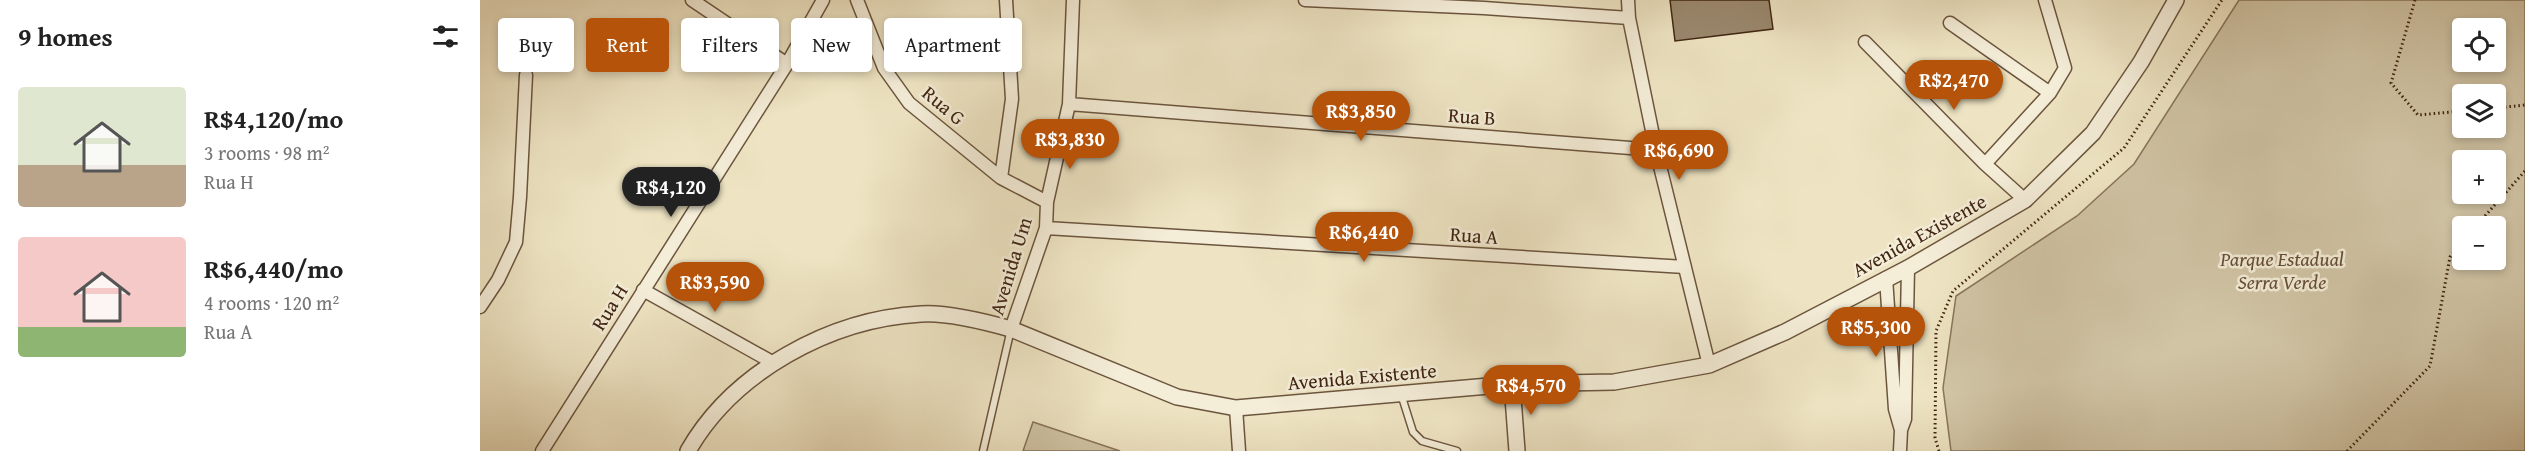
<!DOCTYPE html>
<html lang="en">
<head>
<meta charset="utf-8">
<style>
  body { margin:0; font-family:"Gentium Book Plus",serif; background:#f2f2f2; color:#222; height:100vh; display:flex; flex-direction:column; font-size:22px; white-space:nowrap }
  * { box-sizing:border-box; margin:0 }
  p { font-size:20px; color:#767676 }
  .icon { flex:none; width:33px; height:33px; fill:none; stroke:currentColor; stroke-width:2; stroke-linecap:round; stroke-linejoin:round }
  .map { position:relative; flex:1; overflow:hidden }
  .sheet { display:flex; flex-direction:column; background:#fff; width:480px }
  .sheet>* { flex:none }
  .top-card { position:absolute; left:18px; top:18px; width:570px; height:54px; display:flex; gap:12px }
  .controls { position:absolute; left:1972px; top:18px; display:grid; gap:12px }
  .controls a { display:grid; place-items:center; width:54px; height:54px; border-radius:6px; background:#fff; box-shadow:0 3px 9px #0003; font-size:30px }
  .price { position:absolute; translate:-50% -51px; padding:0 14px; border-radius:21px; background:#b45309; color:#fff; font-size:20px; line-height:39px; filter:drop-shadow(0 2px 3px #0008) }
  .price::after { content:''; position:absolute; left:50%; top:36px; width:18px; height:14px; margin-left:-9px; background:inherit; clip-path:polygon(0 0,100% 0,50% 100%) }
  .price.current { background:#222; color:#fff }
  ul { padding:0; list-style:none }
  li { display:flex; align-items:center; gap:18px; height:150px; padding:0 18px }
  li span { display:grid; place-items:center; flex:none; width:168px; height:120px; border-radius:6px; color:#555 }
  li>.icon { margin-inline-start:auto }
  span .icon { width:72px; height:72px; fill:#fffc; stroke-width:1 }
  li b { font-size:26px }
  h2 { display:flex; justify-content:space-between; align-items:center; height:72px; padding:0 18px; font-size:26px }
  .tag { padding:0 21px; border-radius:6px; background:#fff; box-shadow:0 3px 9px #0003; font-size:21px; line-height:54px }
  .tag.current { background:#b45309; color:#fff }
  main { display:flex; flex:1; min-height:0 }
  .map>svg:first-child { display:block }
</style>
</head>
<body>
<main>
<section class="sheet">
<h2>9 homes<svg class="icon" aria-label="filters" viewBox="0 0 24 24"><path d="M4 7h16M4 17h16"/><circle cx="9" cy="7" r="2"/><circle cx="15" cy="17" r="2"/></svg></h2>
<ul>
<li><span style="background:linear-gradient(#dfe7d0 65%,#b9a48a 0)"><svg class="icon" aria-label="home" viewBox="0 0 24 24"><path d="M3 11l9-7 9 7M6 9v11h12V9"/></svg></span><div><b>R$4,120/mo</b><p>3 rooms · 98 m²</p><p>Rua H</p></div></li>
<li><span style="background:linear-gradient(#f6c9c9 75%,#8fb573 0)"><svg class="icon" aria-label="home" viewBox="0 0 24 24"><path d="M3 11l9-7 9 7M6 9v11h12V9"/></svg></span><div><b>R$6,440/mo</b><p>4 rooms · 120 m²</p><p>Rua A</p></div></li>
</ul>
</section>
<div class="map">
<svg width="2045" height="451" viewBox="0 0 2045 451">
  <rect width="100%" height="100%" fill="#eee4c3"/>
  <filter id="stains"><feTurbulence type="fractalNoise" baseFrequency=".00333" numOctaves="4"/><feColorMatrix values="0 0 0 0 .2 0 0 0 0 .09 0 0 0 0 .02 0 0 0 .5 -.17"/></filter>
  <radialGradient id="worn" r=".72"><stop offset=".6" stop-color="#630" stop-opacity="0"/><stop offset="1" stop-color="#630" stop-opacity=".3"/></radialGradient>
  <!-- green -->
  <path fill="#d0c4a5" stroke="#88745c" stroke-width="1.5" fill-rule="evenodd" d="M1759,0H2045V451H1471L1463,388L1476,296L1597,216L1654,164ZM1983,28H2016V62H1983ZM1983,94H2016V128H1983ZM1983,160H2016V194H1983ZM1983,226H2016V260H1983Z
    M553,422L640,451H543Z"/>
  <!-- building -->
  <path fill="#9a886e" stroke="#402512" stroke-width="1.5" d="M1190,0H1289L1293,29L1195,41Z"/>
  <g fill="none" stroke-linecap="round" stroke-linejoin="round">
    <!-- service casing -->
    <g stroke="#6c553e" stroke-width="9">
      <path id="service" d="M921,394L933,432L942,441L977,451
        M503,451L531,329"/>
    </g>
    <!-- minor casing -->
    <g stroke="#6c553e" stroke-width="15">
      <path id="minor" d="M212,0L307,64
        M377,0L404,68L429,103L521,178L567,202
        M825,0L1004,8L1149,18
        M1148,0L1149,18L1176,150L1229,365
        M1470,23L1570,93
        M1385,42L1505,164L1545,200
        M589,104L1176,150
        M1505,164L1570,93L1585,68L1565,0
        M521,178L532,99L526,0
        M566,228L1205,267
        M1406,278L1415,409L1421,430
        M163,290L292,362
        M0,307L18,280L36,242L40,197L46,75
        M531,329L566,228L567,202L589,104L593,0
        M756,408L759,451
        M62,451L307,64L343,0
        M1420,451L1421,430L1425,419L1428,268"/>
    </g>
    <!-- tertiary casing -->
    <g stroke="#6c553e" stroke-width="18">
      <path id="tertiary" d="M1032,384L1037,451
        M208,451C253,372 350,319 441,314C467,312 506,322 531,329L697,397L756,408L1032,384L1134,382L1229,365L1305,332L1428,268L1545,200L1613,133L1661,62L1696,0"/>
    </g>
    <!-- path -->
    <path stroke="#402512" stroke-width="3" stroke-dasharray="1.5 3" stroke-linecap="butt" d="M1935,0L1911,83L1938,115L1983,111
      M2016,108L2045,105
      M1996,226L2045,171
      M1459,451L1455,438L1456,331L1473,291L1644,148L1742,0
      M1867,451L1950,366L1970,257L1983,241"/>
    <!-- service -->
    <use href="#service" stroke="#f4edd8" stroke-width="6"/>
    <!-- minor -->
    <use href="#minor" stroke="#f4edd8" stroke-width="12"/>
    <!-- tertiary -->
    <use href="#tertiary" stroke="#f4edd8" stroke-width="15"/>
  </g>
  <g text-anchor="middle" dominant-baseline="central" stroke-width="5" stroke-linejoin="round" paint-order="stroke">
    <!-- street labels -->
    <g font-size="20" fill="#402512" stroke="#f4edd8">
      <text transform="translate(464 105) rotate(40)">Rua G</text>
      <text transform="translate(992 116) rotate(4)">Rua B</text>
      <text transform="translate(994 235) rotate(4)">Rua A</text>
      <text transform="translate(1439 235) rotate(-29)">Avenida Existente</text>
      <text transform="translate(530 266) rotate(-73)">Avenida Um</text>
      <text transform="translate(129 307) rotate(-58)">Rua H</text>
      <text transform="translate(882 376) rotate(-5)">Avenida Existente</text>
    </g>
    <!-- park labels -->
    <g font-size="20" font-style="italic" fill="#644d37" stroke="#f4edd8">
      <text x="1802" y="258">Parque Estadual<tspan x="1802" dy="23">Serra Verde</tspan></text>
    </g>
  </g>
  <rect width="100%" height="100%" filter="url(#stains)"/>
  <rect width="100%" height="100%" fill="url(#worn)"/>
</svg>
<div class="controls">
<a><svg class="icon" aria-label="locate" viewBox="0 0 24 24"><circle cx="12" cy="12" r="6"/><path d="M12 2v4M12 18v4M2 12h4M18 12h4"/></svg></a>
<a><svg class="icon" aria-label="layers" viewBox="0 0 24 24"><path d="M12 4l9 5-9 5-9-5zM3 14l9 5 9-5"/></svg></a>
<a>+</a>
<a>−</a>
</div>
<b class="price" style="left:1474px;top:111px">R$2,470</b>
<b class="price" style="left:881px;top:142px">R$3,850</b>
<b class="price" style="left:590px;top:170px">R$3,830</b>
<b class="price" style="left:1199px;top:181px">R$6,690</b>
<b class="price current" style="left:191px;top:218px">R$4,120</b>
<b class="price" style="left:884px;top:263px">R$6,440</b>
<b class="price" style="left:235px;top:313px">R$3,590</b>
<b class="price" style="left:1396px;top:358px">R$5,300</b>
<b class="price" style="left:1051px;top:416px">R$4,570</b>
<div class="top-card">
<a class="tag">Buy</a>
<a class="tag current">Rent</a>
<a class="tag">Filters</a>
<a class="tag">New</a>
<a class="tag">Apartment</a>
</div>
</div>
</main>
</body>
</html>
